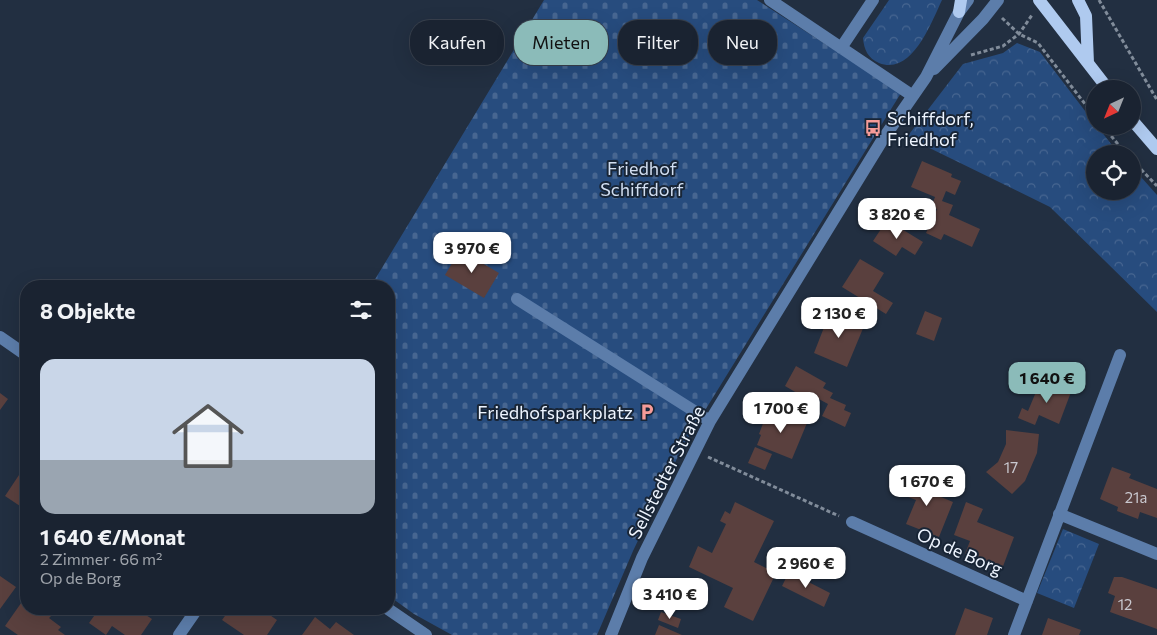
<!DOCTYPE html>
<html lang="de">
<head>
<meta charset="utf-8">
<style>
  body { margin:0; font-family:Commissioner,sans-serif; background:#272f3d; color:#f1f3f6; height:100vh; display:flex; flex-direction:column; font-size:19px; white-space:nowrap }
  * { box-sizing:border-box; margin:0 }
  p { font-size:16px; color:#9fa4ab }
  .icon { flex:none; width:28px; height:28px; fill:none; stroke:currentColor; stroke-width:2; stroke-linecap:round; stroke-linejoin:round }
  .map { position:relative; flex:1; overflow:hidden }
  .drawer { position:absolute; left:20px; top:280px; width:375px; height:335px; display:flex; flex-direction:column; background:#1a2331; border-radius:20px; box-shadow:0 5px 20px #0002,0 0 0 1px #38404d }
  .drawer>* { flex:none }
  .banner { position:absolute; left:410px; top:20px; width:475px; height:45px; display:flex; gap:10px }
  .needle { width:32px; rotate:223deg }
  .buttons { position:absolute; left:1086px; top:80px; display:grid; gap:10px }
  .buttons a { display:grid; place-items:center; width:55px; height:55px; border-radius:50%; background:#1a2331; box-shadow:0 5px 20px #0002,0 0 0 1px #38404d; font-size:25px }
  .price { position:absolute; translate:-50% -42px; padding:0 11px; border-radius:10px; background:#fff; color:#222; font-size:16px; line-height:32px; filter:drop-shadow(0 1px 2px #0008) }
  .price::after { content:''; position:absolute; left:50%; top:30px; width:15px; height:11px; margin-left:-8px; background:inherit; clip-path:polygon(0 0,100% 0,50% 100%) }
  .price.active { background:#8bbbb9; color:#111 }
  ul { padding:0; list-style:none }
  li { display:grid; align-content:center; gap:10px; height:265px; padding:0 20px }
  li span { display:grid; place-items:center; height:155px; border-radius:15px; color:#555 }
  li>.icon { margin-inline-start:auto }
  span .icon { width:90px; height:90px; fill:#fffc; stroke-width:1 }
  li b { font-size:21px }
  h2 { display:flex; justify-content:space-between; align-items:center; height:60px; padding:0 20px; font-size:21px }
  .pill { padding:0 18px; border-radius:20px; background:#1a2331; box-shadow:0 5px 20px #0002,0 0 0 1px #38404d; font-size:18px; line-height:45px }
  .pill.active { background:#8bbbb9; color:#111 }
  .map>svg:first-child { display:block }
</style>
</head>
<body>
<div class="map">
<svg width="1157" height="635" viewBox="0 0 1157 635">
  <defs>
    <pattern id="forest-crowns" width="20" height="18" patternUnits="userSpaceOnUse" patternTransform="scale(1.25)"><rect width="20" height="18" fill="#274c7e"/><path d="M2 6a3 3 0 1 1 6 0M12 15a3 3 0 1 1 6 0" fill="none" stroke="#476691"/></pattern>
    <pattern id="cemetery-stones" width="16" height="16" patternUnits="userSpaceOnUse" patternTransform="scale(1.25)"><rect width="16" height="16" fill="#274c7e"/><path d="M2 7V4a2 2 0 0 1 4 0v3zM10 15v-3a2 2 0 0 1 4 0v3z" fill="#476691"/></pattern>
  </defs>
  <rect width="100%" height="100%" fill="#222f41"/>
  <!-- forest -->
  <path fill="url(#forest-crowns)" d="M889,0H942C931,23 912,76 879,63C868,58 864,50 863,38Z
    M1017,43L1040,52L1095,124V126H1097L1119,154H1095V191H1132L1133,168L1157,195V312L1050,207L907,137L963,64L1003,53Z
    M1063,529L1099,544L1074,608L1037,593Z"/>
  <!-- cemetery -->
  <path fill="url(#cemetery-stones)" d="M544,0H757L901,93L683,446L633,551L597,635H452L414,614L389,596V286H371Z"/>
  <!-- building -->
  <path fill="#5a403e" d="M922,161L952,174L951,177L961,181L955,195L946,191L942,201L953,205L949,215L980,229L972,247L944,234L941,240L926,233L937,209L931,207L935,197L911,187Z
    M887,220L923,242L915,255L902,247L896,256L873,241Z
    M460,250L499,273L484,298L445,275Z
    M860,259L884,273L873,291L893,303L886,314L842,287Z
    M925,311L942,318L934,341L916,334Z
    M830,312L864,326L847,367L814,353Z
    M796,366L826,383L823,388L833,393L830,398L846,405L844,410L851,413L845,427L822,416L828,404L817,398L814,403L785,386Z
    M1041,380L1071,392L1059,424L1039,415L1035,425L1018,418L1022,408L1028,411Z
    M0,393L8,399L0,410Z
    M772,408L807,423L792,459L757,445L761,435L759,434L765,418L768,419Z
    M1006,430L1039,434L1037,453L1025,481L1012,494L986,472L998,462L1006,444Z
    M755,447L772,454L765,470L748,463Z
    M1112,467L1131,474L1129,478L1157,489V518L1140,512L1138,519L1117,511L1118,507L1100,499Z
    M21,472L26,475V510L5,496Z
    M911,475L932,484L929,492L953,502L939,537L906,524L916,500L903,495Z
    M735,502L774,521L754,562L776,573L753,621L724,607L733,588L689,567L698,546L712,553L726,524L720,521L725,511L730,514Z
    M966,502L983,509L977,522L1014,537L1002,569L965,554L970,541L954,535Z
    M789,572L830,593L824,607L782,586Z
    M0,576L16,587L0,609Z
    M1114,577H1122L1157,589V629L1110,612L1115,596L1108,593Z
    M26,596V609H43L52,615L49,618L61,627L58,630L65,635H18L5,626Z
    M965,608L993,618L987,635H955Z
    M99,609H137L152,619L141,635H125L112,626L106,635L89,623Z
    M230,609H265L264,611L277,620L267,635H244L222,620Z
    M661,612L681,619L678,628L658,620Z
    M315,617L330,629L336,622L354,635H302Z
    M1048,618L1081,630L1079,635H1042Z
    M659,625L682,635H655Z"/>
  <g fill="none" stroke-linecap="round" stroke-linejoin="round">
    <!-- path -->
    <path stroke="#818c9a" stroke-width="3" stroke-dasharray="4 2.5" stroke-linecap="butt" d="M1099,0L1157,100
      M1002,18L1019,34L1038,43L1095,117
      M971,55L1003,46L1019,34L1032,15
      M1103,126L1126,154
      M1132,160L1157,186
      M708,457L839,516"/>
    <!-- minor -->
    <path stroke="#5c7daa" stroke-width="12" d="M770,0L913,96
      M841,48L873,0
      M934,69L983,19L998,0
      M517,299L710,421
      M0,337L26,355
      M1059,514L1157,554
      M852,522L1027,601
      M388,609L426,635
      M179,635L197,609
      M611,635L642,558L710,421L883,139L926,77L959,12L968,0
      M1014,635L1120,355"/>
    <!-- major -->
    <path stroke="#afcaef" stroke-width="12" d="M1039,0L1108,89
      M1078,0L1086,16L1088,63
      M959,12L961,0
      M1132,120L1157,149"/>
  </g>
  <!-- icons -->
  <defs>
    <g id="bus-bare" transform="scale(1.35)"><path d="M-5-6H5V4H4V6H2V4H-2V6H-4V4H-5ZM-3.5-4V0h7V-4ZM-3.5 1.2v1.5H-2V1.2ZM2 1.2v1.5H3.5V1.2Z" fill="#f59b98" stroke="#182536" stroke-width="2.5" paint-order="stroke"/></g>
    <g id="parking-bare" transform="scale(1.35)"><path d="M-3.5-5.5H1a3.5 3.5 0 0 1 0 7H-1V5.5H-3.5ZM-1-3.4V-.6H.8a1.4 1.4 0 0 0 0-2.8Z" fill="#f59b98" stroke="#182536" stroke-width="2.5" paint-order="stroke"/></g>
  </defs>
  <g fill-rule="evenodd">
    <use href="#bus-bare" x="873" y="128"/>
    <use href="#parking-bare" x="647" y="412"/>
  </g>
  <g text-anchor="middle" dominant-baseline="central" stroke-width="4" stroke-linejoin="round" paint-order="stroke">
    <!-- number labels -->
    <g font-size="15" fill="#c9c8cf">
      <text x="1011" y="467">17</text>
      <text x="1136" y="497">21a</text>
      <text x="1125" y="604">12</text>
    </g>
    <!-- poi labels -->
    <g font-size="18" fill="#eef5ff" stroke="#182536" text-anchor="start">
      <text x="887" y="118">Schiffdorf,<tspan x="887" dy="21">Friedhof</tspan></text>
      <text x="633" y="412" text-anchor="end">Friedhofsparkplatz</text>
    </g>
    <!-- park labels -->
    <g font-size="18" fill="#d1def1" stroke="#182536">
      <text x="642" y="168">Friedhof<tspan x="642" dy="21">Schiffdorf</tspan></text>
    </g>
    <!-- street labels -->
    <g font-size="18" fill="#eef5ff" stroke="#182536">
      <text transform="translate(666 472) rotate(-63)">Sellstedter Straße</text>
      <text transform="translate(960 551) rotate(24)">Op de Borg</text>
    </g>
  </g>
</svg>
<div class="buttons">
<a><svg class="needle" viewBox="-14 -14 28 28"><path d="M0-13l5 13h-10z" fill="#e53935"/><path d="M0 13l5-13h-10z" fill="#9fa4ab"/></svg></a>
<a><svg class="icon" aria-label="locate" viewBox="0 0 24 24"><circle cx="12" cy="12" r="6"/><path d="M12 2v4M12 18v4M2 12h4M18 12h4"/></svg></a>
</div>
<b class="price" style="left:897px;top:240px">3 820 €</b>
<b class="price" style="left:472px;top:274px">3 970 €</b>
<b class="price" style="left:839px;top:339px">2 130 €</b>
<b class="price active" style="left:1047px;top:404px">1 640 €</b>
<b class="price" style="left:781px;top:434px">1 700 €</b>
<b class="price" style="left:927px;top:507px">1 670 €</b>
<b class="price" style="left:806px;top:589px">2 960 €</b>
<b class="price" style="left:670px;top:620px">3 410 €</b>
<div class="banner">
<a class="pill">Kaufen</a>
<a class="pill active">Mieten</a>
<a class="pill">Filter</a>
<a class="pill">Neu</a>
</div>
<section class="drawer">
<h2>8 Objekte<svg class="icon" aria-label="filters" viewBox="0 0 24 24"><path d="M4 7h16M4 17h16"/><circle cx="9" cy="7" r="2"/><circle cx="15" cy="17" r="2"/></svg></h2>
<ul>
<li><span style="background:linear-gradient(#c9d6e8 65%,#9aa5b1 0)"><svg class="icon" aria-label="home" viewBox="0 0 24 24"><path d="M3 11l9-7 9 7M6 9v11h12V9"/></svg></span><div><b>1 640 €/Monat</b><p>2 Zimmer · 66 m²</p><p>Op de Borg</p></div></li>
</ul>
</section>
</div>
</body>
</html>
